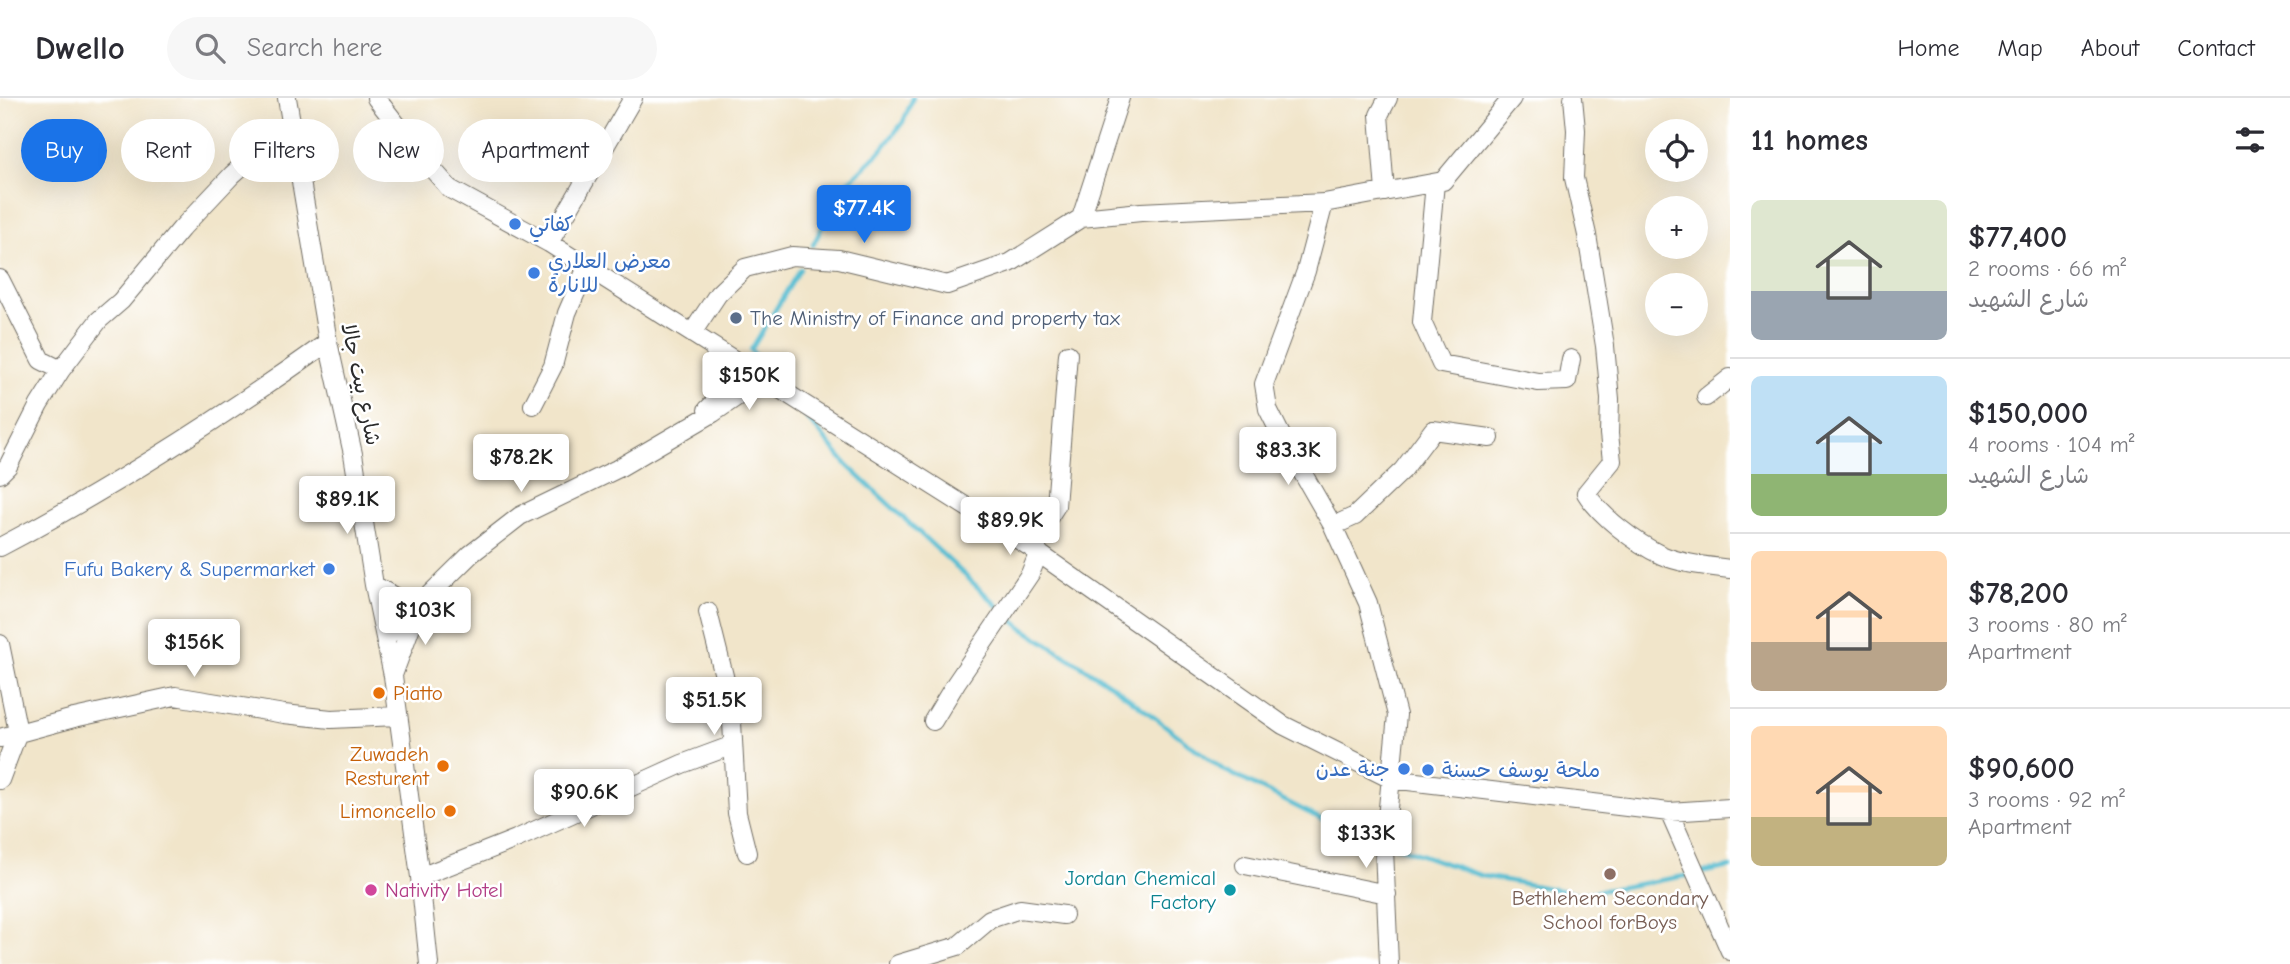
<!DOCTYPE html>
<html lang="en">
<head>
<meta charset="utf-8">
<style>
  body { margin:0; font-family:"Comic Neue","Playpen Sans Arabic",sans-serif; background:#f7f7f7; color:#2b2b33; height:100vh; display:flex; flex-direction:column; font-size:26px; white-space:nowrap }
  * { box-sizing:border-box; margin:0 }
  p { font-size:23px; color:#7c7c81 }
  .icon { flex:none; width:38px; height:38px; fill:none; stroke:currentColor; stroke-width:2; stroke-linecap:round; stroke-linejoin:round }
  .map { position:relative; flex:1; overflow:hidden }
  .panel { display:flex; flex-direction:column; background:#fff; width:560px }
  .panel>* { flex:none }
  .banner { position:absolute; left:21px; top:21px; width:665px; height:63px; display:flex; gap:14px }
  .controls { position:absolute; left:1645px; top:21px; display:grid; gap:14px }
  .controls a { display:grid; place-items:center; width:63px; height:63px; border-radius:50%; background:#fff; box-shadow:0 7px 28px #0002; font-size:35px }
  .price { position:absolute; translate:-50% -60px; padding:0 16px; border-radius:7px; background:#fff; color:#222; font-size:23px; line-height:46px; filter:drop-shadow(0 2px 4px #0008) }
  .price::after { content:''; position:absolute; left:50%; top:42px; width:21px; height:16px; margin-left:-10px; background:inherit; clip-path:polygon(0 0,100% 0,50% 100%) }
  .price.selected { background:#1a73e8; color:#fff }
  ul { padding:0; list-style:none }
  li { display:flex; align-items:center; gap:21px; height:175px; padding:0 21px }
  li+li { border-top:2px solid #e1e1e2 }
  li span { display:grid; place-items:center; flex:none; width:196px; height:140px; border-radius:10px; color:#555 }
  li>.icon { margin-inline-start:auto }
  span .icon { width:84px; height:84px; fill:#fffc; stroke-width:1 }
  li b { font-size:30px }
  h2 { display:flex; justify-content:space-between; align-items:center; height:84px; padding:0 21px; font-size:30px }
  .pill { padding:0 24px; border-radius:32px; background:#fff; box-shadow:0 7px 28px #0002; font-size:24px; line-height:63px }
  .pill.selected { background:#1a73e8; color:#fff }
  header { display:flex; align-items:center; gap:42px; box-sizing:border-box; height:98px; padding:0 35px; background:#fff; border-bottom:2px solid #e1e1e2 }
  header strong { font-size:33px }
  nav { display:flex; gap:38px; margin-inline-start:auto; font-size:24px }
  .search { width:490px; height:63px; background:#f7f7f7; display:flex; align-items:center; gap:18px; box-sizing:border-box; padding:0 24px; border-radius:38px; color:#7c7c81; font-size:26px }
  main { display:flex; flex:1; min-height:0 }
  .map>svg:first-child { display:block }
</style>
</head>
<body>
<header>
<strong>Dwello</strong>
<div class="search"><svg class="icon" aria-label="search" viewBox="0 0 24 24"><circle cx="10" cy="10" r="6"/><path d="M15 15l6 6"/></svg>Search here</div>
<nav><a>Home</a><a>Map</a><a>About</a><a>Contact</a></nav>
</header>
<main>
<div class="map">
<svg width="1730" height="866" viewBox="0 0 1730 866">
  <rect width="100%" height="100%" fill="#fff"/>
  <filter id="ink" filterUnits="userSpaceOnUse"><feTurbulence type="fractalNoise" baseFrequency=".0143" numOctaves="2"/><feDisplacementMap in="SourceGraphic" scale="14" xChannelSelector="R" yChannelSelector="G"/><feConvolveMatrix kernelMatrix="1 2 1 2 8 2 1 2 1" color-interpolation-filters="sRGB"/></filter>
  <filter id="wash" filterUnits="userSpaceOnUse"><feTurbulence type="fractalNoise" baseFrequency=".00686" numOctaves="4" result="noise"/><feDisplacementMap in="SourceGraphic" scale="28" xChannelSelector="R" yChannelSelector="G"/><feGaussianBlur stdDeviation="1.57" result="paint"/><feColorMatrix in="noise" values="0 0 0 0 0 0 0 0 0 0 0 0 0 0 0 0 0 1.4 0 .05"/><feComposite in="paint" operator="in"/></filter>
  <g filter="url(#wash)">
    <rect width="100%" height="100%" fill="#f1e5ca"/>
    <g fill="none" stroke-linecap="round" stroke-linejoin="round">
      <!-- stream -->
      <path stroke="#55bdd2" stroke-width="4.5" d="M813,147L842,90L880,54L903,24L913,0
        M772,277L751,252L800,171
        M802,314L848,368L1002,512
        M1008,518L1021,529L1116,590L1222,671L1323,722L1379,742
        M1390,746L1482,778L1581,796L1691,777
        M1700,775L1730,769"/>
    </g>
  </g>
  <g filter="url(#ink)">
    <g fill="none" stroke-linecap="round" stroke-linejoin="round">
      <!-- minor casing -->
      <g stroke="#706c63" stroke-width="20">
        <path id="minor" d="M287,0L328,244L353,356L374,487L393,578L420,779L429,866
          M376,0L422,59L450,91L549,145L1030,449L1283,627L1391,681L1669,714L1730,710
          M1573,0L1576,32L1574,80L1587,137L1605,248L1610,301L1609,336L1612,363L1586,395C1600,418 1636,445 1661,457C1682,466 1707,468 1730,471
          M1435,85L1422,224L1441,266L1538,284L1567,283L1571,261
          M1385,94L1379,17L1388,0
          M1324,105L1306,173L1264,286L1268,311L1283,341L1333,428L1368,505L1397,617L1384,751L1389,866
          M1081,120L1141,114L1324,105L1443,83L1512,0
          M549,145L633,0
          M0,181L41,262L61,272
          M692,235L718,196L745,170L792,158L839,161L947,187L1010,165L1081,120L1120,0
          M1706,299L1730,280
          M533,307L553,268L567,215L587,169
          M707,312C734,286 727,280 713,249
          M0,376L8,368L39,307L61,272L99,222L121,203L181,131L232,77L291,24
          M1333,428L1355,418L1403,372L1433,332L1490,340
          M0,449C114,389 223,319 328,244
          M1030,449L1056,408L1068,256
          M374,487L407,506L419,507L393,577
          M708,514L731,606L737,715L747,755
          M386,541L396,526L419,507L471,456L520,418L617,371L713,315L745,293L750,284L745,270
          M0,546L18,634L0,682
          M933,623L956,585L1030,476L1039,454
          M0,640L74,620L175,598L284,616L331,621L397,618
          M1669,714L1730,853
          M1245,767L1387,796
          M420,779L516,741L682,666L733,647
          M898,866L958,848L990,821L1020,811L1064,817"/>
      </g>
      <!-- minor -->
      <use href="#minor" stroke="#fff" stroke-width="18"/>
    </g>
  </g>
  <!-- markers -->
  <g fill="#3f7fe0" stroke="#fff" stroke-width="2.5">
    <circle cx="515" cy="126" r="7"/>
    <circle cx="534" cy="175" r="7"/>
    <circle cx="329" cy="471" r="7"/>
    <circle cx="1404" cy="671" r="7"/>
    <circle cx="1428" cy="672" r="7"/>
  </g>
  <circle fill="#5c6f8a" stroke="#fff" stroke-width="2.5" cx="736" cy="220" r="7"/>
  <g fill="#e8710a" stroke="#fff" stroke-width="2.5">
    <circle cx="379" cy="595" r="7"/>
    <circle cx="443" cy="668" r="7"/>
    <circle cx="450" cy="713" r="7"/>
  </g>
  <circle fill="#8d6e63" stroke="#fff" stroke-width="2.5" cx="1610" cy="776" r="7"/>
  <circle fill="#d1479c" stroke="#fff" stroke-width="2.5" cx="371" cy="792" r="7"/>
  <circle fill="#0f9aa8" stroke="#fff" stroke-width="2.5" cx="1230" cy="792" r="7"/>
  <g text-anchor="middle" dominant-baseline="central" stroke-width="5" stroke-linejoin="round" paint-order="stroke">
    <!-- shop labels -->
    <g font-size="21" fill="#366cbe" stroke="#fff" text-anchor="start">
      <text x="529" y="126">كفاتي</text>
      <text x="548" y="163">معرض العلاري<tspan x="548" dy="24">للانارة</tspan></text>
      <text x="315" y="471" text-anchor="end">Fufu Bakery &amp; Supermarket</text>
      <text x="1390" y="671" text-anchor="end">جنة عدن</text>
      <text x="1442" y="672">ملحة يوسف حسنة</text>
    </g>
    <!-- service labels -->
    <g font-size="21" fill="#4e5e75" stroke="#fff" text-anchor="start">
      <text x="750" y="220">The Ministry of Finance and property tax</text>
    </g>
    <!-- street labels -->
    <g font-size="21" fill="#2b2b2b" stroke="#fff">
      <text transform="translate(361 286) rotate(78)">شارع بيت جالا</text>
    </g>
    <!-- food labels -->
    <g font-size="21" fill="#c56008" stroke="#fff" text-anchor="end">
      <text x="393" y="595" text-anchor="start">Piatto</text>
      <text x="429" y="656">Zuwadeh<tspan x="429" dy="24">Resturent</tspan></text>
      <text x="436" y="713">Limoncello</text>
    </g>
    <!-- culture labels -->
    <g font-size="21" fill="#0d838f" stroke="#fff" text-anchor="end">
      <text x="1216" y="780">Jordan Chemical<tspan x="1216" dy="24">Factory</tspan></text>
    </g>
    <!-- hotel labels -->
    <g font-size="21" fill="#b23c85" stroke="#fff" text-anchor="start">
      <text x="385" y="792">Nativity Hotel</text>
    </g>
    <!-- education labels -->
    <g font-size="21" fill="#785e54" stroke="#fff">
      <text x="1610" y="800">Bethlehem Secondary<tspan x="1610" dy="24">School forBoys</tspan></text>
    </g>
  </g>
</svg>
<div class="controls">
<a><svg class="icon" aria-label="locate" viewBox="0 0 24 24"><circle cx="12" cy="12" r="6"/><path d="M12 2v4M12 18v4M2 12h4M18 12h4"/></svg></a>
<a>+</a>
<a>−</a>
</div>
<b class="price selected" style="left:864px;top:147px">$77.4K</b>
<b class="price" style="left:749px;top:314px">$150K</b>
<b class="price" style="left:1288px;top:389px">$83.3K</b>
<b class="price" style="left:521px;top:396px">$78.2K</b>
<b class="price" style="left:347px;top:438px">$89.1K</b>
<b class="price" style="left:1010px;top:459px">$89.9K</b>
<b class="price" style="left:425px;top:549px">$103K</b>
<b class="price" style="left:194px;top:581px">$156K</b>
<b class="price" style="left:714px;top:639px">$51.5K</b>
<b class="price" style="left:584px;top:731px">$90.6K</b>
<b class="price" style="left:1366px;top:772px">$133K</b>
<div class="banner">
<a class="pill selected">Buy</a>
<a class="pill">Rent</a>
<a class="pill">Filters</a>
<a class="pill">New</a>
<a class="pill">Apartment</a>
</div>
</div>
<section class="panel">
<h2>11 homes<svg class="icon" aria-label="filters" viewBox="0 0 24 24"><path d="M4 7h16M4 17h16"/><circle cx="9" cy="7" r="2"/><circle cx="15" cy="17" r="2"/></svg></h2>
<ul>
<li><span style="background:linear-gradient(#dfe7d0 65%,#9aa5b1 0)"><svg class="icon" aria-label="home" viewBox="0 0 24 24"><path d="M3 11l9-7 9 7M6 9v11h12V9"/></svg></span><div><b>$77,400</b><p>2 rooms · 66 m²</p><p>شارع الشهيد</p></div></li>
<li><span style="background:linear-gradient(#bfe0f5 70%,#8fb573 0)"><svg class="icon" aria-label="home" viewBox="0 0 24 24"><path d="M3 11l9-7 9 7M6 9v11h12V9"/></svg></span><div><b>$150,000</b><p>4 rooms · 104 m²</p><p>شارع الشهيد</p></div></li>
<li><span style="background:linear-gradient(#ffd9b3 65%,#b9a48a 0)"><svg class="icon" aria-label="home" viewBox="0 0 24 24"><path d="M3 11l9-7 9 7M6 9v11h12V9"/></svg></span><div><b>$78,200</b><p>3 rooms · 80 m²</p><p>Apartment</p></div></li>
<li><span style="background:linear-gradient(#ffd9b3 65%,#c2b280 0)"><svg class="icon" aria-label="home" viewBox="0 0 24 24"><path d="M3 11l9-7 9 7M6 9v11h12V9"/></svg></span><div><b>$90,600</b><p>3 rooms · 92 m²</p><p>Apartment</p></div></li>
</ul>
</section>
</main>
</body>
</html>
